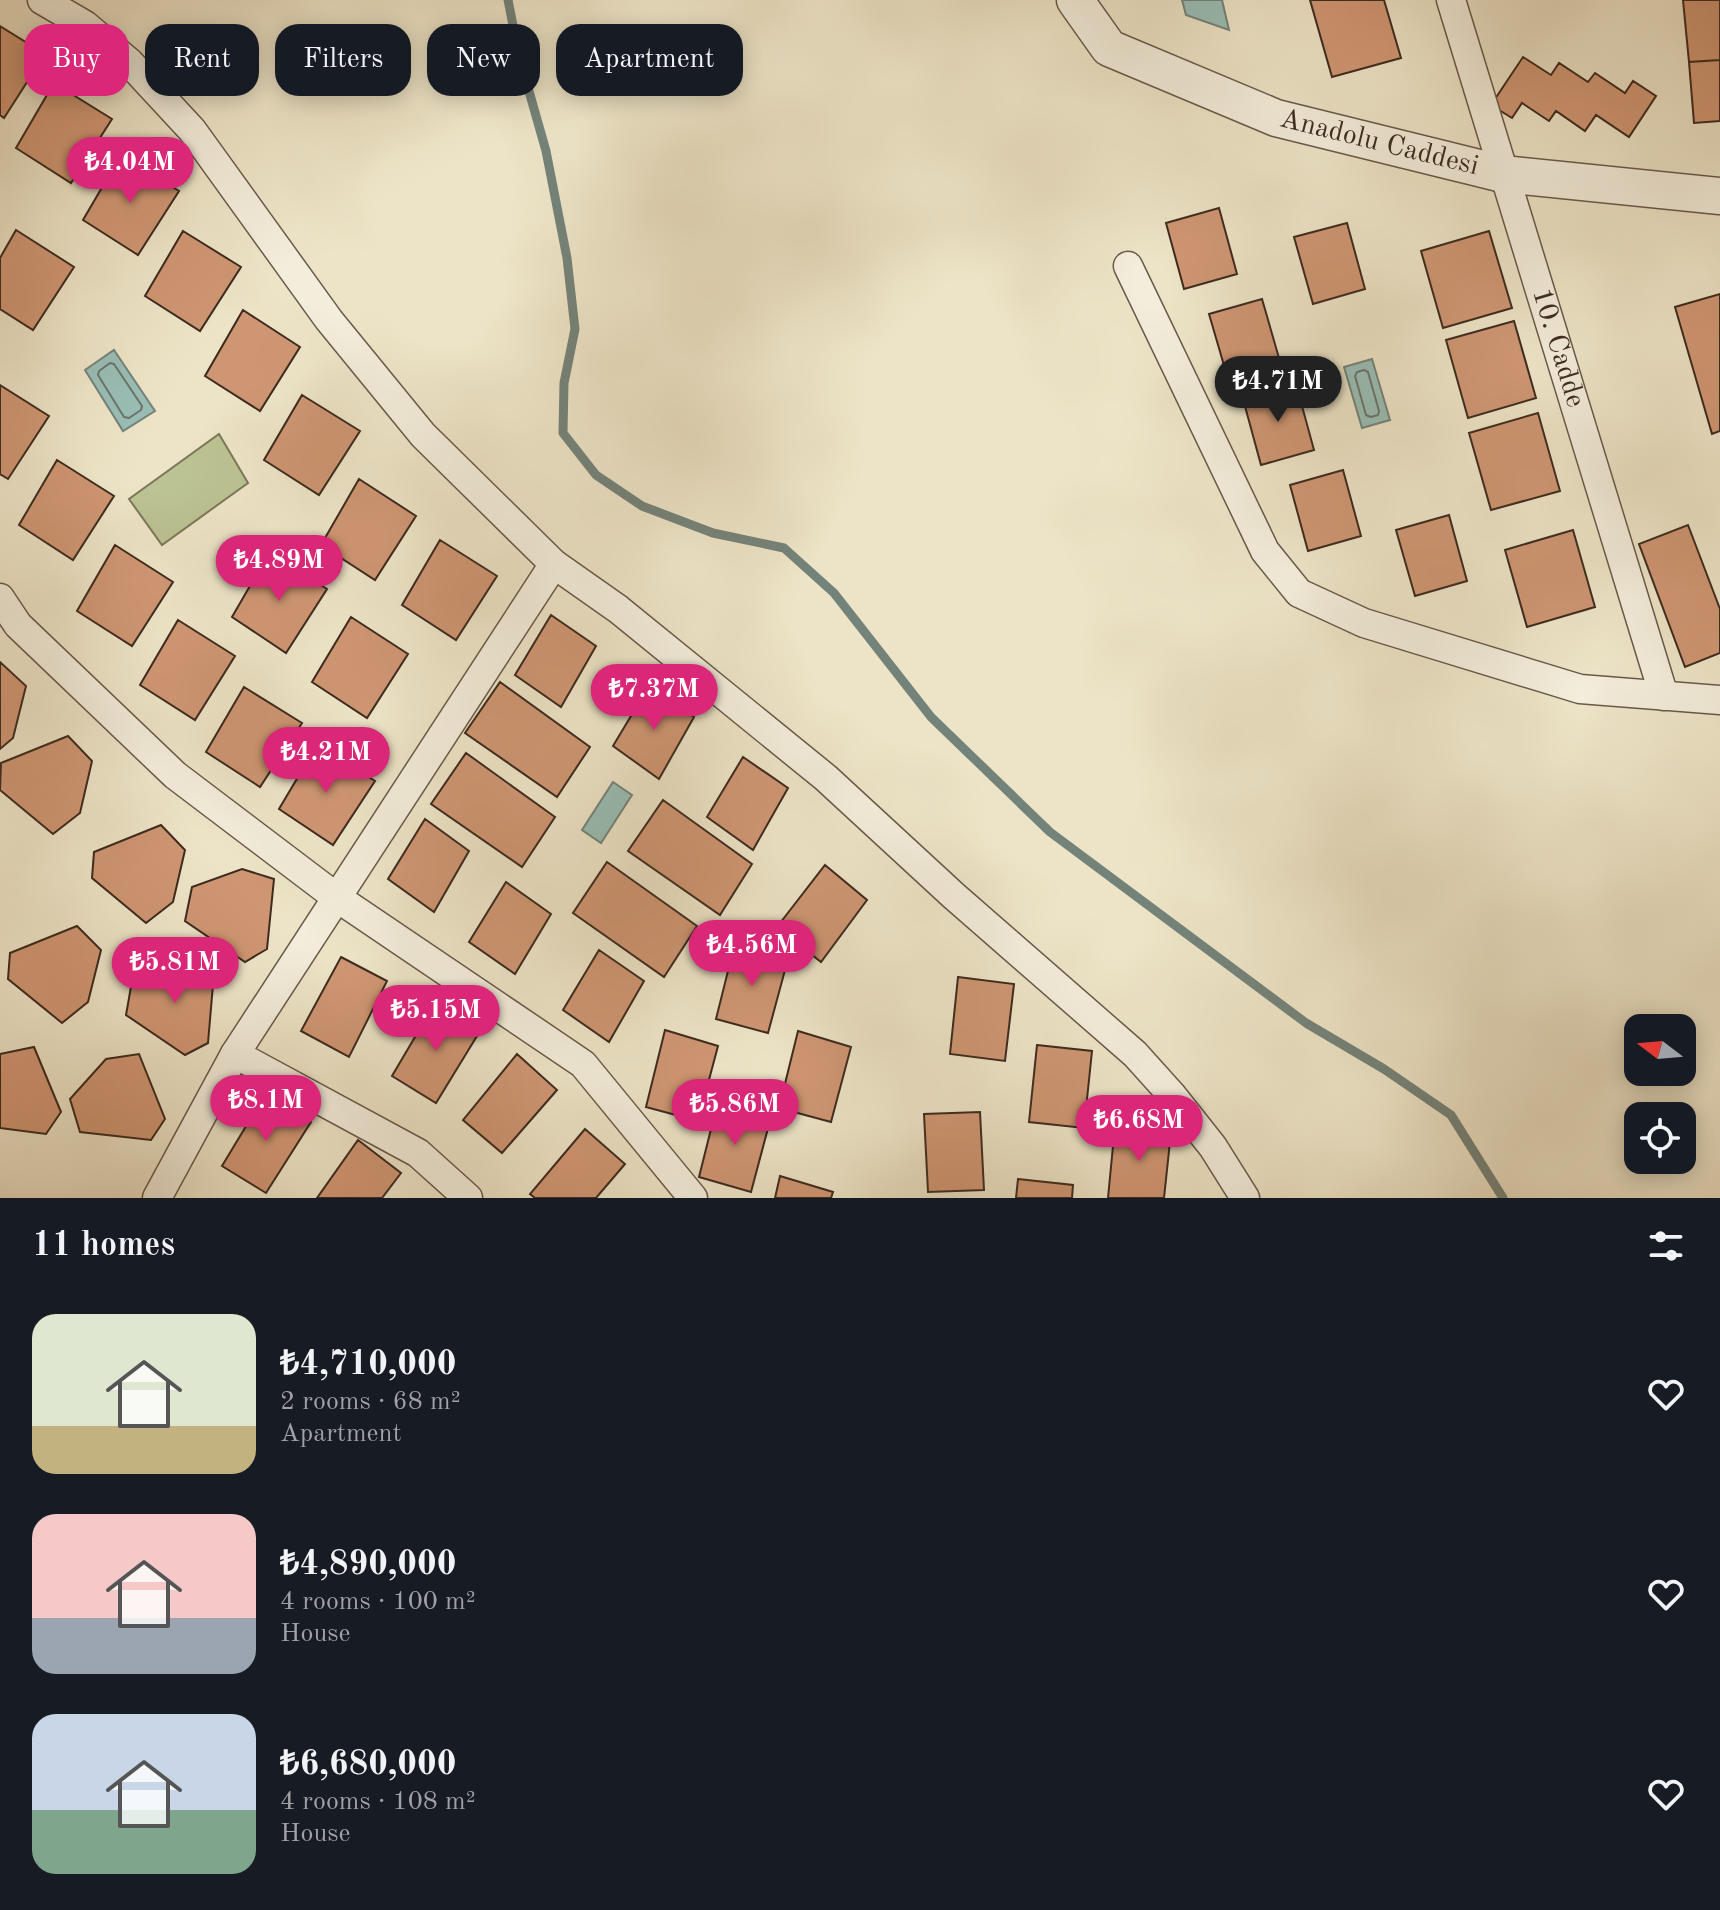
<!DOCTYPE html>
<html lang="en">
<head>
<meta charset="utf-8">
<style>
  body { margin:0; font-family:"Old Standard TT",serif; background:#242831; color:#f1f3f6; height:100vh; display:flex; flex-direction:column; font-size:30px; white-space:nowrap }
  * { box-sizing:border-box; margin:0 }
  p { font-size:26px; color:#9ea1a6 }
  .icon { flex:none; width:44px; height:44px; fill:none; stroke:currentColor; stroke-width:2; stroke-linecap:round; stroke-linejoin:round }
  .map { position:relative; height:1198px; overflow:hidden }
  .side { display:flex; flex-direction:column; background:#171b24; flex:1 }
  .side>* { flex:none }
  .guide { position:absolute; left:24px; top:24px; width:800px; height:72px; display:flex; gap:16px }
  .needle { width:52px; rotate:286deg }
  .controls { position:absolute; left:1624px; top:1014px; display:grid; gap:16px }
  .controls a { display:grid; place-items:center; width:72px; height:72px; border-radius:16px; background:#171b24; box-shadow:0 4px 20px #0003; font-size:40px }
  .price { position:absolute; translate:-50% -68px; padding:0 18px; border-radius:28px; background:#db2777; color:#fff; font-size:26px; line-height:52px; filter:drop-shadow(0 2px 4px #0008) }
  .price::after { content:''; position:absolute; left:50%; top:48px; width:24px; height:18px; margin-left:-12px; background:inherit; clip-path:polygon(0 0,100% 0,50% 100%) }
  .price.on { background:#222; color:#fff }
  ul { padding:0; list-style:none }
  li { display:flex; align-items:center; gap:24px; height:200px; padding:0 32px }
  li span { display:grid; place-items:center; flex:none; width:224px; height:160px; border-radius:24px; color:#555 }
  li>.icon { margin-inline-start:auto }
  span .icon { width:96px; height:96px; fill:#fffc; stroke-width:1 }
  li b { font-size:34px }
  h2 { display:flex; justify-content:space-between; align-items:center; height:96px; padding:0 32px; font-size:34px }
  .chip { padding:0 28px; border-radius:24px; background:#171b24; box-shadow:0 4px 20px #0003; font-size:28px; line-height:72px }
  .chip.on { background:#db2777; color:#fff }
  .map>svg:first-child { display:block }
</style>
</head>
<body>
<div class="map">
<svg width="1720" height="1198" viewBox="0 0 1720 1198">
  <rect width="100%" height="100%" fill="#ede4c7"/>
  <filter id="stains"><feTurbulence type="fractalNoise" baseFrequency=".0025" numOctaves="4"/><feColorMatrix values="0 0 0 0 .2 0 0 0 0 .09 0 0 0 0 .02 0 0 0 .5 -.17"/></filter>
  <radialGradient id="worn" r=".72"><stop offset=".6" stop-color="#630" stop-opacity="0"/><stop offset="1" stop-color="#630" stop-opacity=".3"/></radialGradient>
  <!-- green -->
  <path fill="#bcc393" stroke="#7c775a" stroke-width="2" d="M219,434L248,483L162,545L129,499Z"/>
  <!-- water -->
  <path fill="#99beb6" stroke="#74837a" stroke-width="2" d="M1182,0H1222L1229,30L1186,15Z
    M114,350L155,411L123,431L85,370Z
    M1372,359L1390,420L1362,428L1344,367Z
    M613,782L632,795L601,843L582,830Z"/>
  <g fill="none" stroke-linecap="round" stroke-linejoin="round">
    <!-- shore -->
    <path stroke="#6b746b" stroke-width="2" d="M110,363L114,364L142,406L141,410L129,418L124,417L98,375L99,371Z
      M1364,370L1368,372L1379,411L1378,415L1371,417L1366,415L1355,376L1357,372Z"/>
    <!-- stream -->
    <path stroke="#74837a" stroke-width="9" d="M508,0L519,56L546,151L567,258L575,329L564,383L563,433L596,475L642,506L713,533L784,548L834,593L931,717L1050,832L1306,1023L1384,1069L1451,1115L1503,1198"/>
  </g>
  <!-- building -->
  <path fill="#cf9673" stroke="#3d2b20" stroke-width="2" d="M1310,0H1384L1401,58L1332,77Z
    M1683,0H1720V60L1689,62Z
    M0,26L45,54L4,118L0,115Z
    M1523,57L1551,75L1559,63L1588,82L1595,73L1625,93L1633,81L1656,96L1629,137L1596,115L1585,131L1556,111L1549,121L1522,103L1512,118L1491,105Z
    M1720,60V121L1694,123L1689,62Z
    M54,83L112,119L71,183L16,148Z
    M121,155L179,191L138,255L83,220Z
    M1219,208L1237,274L1184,289L1166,223Z
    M1347,223L1365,289L1313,304L1294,237Z
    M16,230L74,267L33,330L0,309V258Z
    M183,231L241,267L200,331L145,296Z
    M1489,231L1512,308L1443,328L1421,251Z
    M1720,294V431L1712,434L1675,307Z
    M1262,299L1281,365L1228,379L1209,314Z
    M243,310L300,347L260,411L205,376Z
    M1514,321L1536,398L1468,418L1446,340Z
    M1296,384L1314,450L1261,465L1243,399Z
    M0,385L49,416L8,479L0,474Z
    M302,395L360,431L319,495L264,460Z
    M1538,413L1560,491L1491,510L1469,433Z
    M57,460L114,496L73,560L19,525Z
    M1343,470L1361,536L1308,551L1290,485Z
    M359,479L416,516L375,580L321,545Z
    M1449,515L1467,581L1415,596L1396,530Z
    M1688,525L1720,609V653L1685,667L1639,544Z
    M1573,530L1595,607L1527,627L1505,550Z
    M440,540L497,576L456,640L402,605Z
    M115,545L173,582L132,646L77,611Z
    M269,553L327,589L286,653L232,617Z
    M551,615L596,646L561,707L515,675Z
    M351,617L408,654L367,718L312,682Z
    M178,620L235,656L195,720L140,685Z
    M0,662L26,686L13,738L0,749Z
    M500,682L590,747L557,797L465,733Z
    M649,686L694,717L659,779L613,746Z
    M244,687L302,723L260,787L206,752Z
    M68,736L92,761L80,813L53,834L0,790L1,763Z
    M317,745L375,781L333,845L279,809Z
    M466,753L555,817L522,867L431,804Z
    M743,757L788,788L753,850L707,817Z
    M663,800L752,864L720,915L628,851Z
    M425,819L469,851L434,912L388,879Z
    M161,825L185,850L173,902L146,923L92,878L94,852Z
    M607,862L697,926L664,977L573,913Z
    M825,865L867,900L821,962L777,927Z
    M242,869L274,879L267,949L245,962L185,921L192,887Z
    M506,882L551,914L515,974L469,942Z
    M77,926L101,950L88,1002L62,1023L8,979L10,953Z
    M735,943L788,959L768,1033L716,1019Z
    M599,950L644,981L609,1042L563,1010Z
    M341,957L387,981L349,1057L301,1031Z
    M182,962L214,973L208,1043L185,1055L126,1015L132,981Z
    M958,977L1014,984L1005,1061L950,1054Z
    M435,1003L480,1031L436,1103L392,1076Z
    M665,1030L718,1046L698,1121L646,1107Z
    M798,1031L851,1047L831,1122L779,1108Z
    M1037,1045L1092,1051L1084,1128L1029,1122Z
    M34,1047L61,1112L46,1134L0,1128V1054Z
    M139,1054L165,1119L151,1140L80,1132L70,1099L106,1059Z
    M517,1054L557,1090L502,1153L463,1120Z
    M266,1093L311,1122L266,1193L222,1166Z
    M718,1101L771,1117L751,1192L699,1177Z
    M980,1112L984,1190L928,1192L924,1114Z
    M1115,1125L1171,1132L1164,1198H1108Z
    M585,1129L625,1164L596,1198H535L530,1194Z
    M358,1140L401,1173L382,1198H317Z
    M780,1176L833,1192L831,1198H775Z
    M1018,1179L1073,1185L1072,1198H1016Z"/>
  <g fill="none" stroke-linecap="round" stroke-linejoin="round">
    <!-- minor casing -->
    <g stroke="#69594a" stroke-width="31">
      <g id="minor">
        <path d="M42,0L85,25L129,62L192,130L329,320L423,435L554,564L618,609L826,778L954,896L1135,1054L1171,1094L1213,1147L1245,1198"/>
        <path id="s1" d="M1451,0L1664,696"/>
        <path d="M1128,266L1265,551L1299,593L1364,623L1580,689L1720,700"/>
        <path d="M0,598L18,625L175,775L336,897L583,1064L693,1198"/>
        <path d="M235,1054L418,1153L468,1198"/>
        <path d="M157,1198L235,1054L554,564"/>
      </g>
    </g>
    <!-- tertiary casing -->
    <g stroke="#69594a" stroke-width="39">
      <g id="tertiary">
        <path id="s2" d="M1075,0L1109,48L1276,118L1503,174L1720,196"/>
      </g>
    </g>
    <!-- minor -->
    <use href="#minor" stroke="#f3eddb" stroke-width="28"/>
    <!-- tertiary -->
    <use href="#tertiary" stroke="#f3eddb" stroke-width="36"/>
  </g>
  <g text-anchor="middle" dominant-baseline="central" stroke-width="6" stroke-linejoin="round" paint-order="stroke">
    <!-- street labels -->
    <g font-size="28" fill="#3d2b20" stroke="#f3eddb">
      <text stroke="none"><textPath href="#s2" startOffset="346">Anadolu Caddesi</textPath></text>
      <text stroke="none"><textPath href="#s1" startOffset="364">10. Cadde</textPath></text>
    </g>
  </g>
  <rect width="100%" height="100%" filter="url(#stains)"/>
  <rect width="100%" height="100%" fill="url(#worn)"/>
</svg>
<div class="controls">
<a><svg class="needle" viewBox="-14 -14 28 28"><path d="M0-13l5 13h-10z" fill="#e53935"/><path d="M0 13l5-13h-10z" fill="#9ea1a6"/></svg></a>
<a><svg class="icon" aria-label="locate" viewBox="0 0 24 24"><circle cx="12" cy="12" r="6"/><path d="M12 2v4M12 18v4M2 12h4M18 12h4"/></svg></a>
</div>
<b class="price" style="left:130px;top:205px">₺4.04M</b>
<b class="price on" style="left:1278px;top:424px">₺4.71M</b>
<b class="price" style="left:279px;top:603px">₺4.89M</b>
<b class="price" style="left:654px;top:732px">₺7.37M</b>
<b class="price" style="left:326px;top:795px">₺4.21M</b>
<b class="price" style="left:752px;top:988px">₺4.56M</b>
<b class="price" style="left:175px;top:1005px">₺5.81M</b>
<b class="price" style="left:436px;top:1053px">₺5.15M</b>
<b class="price" style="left:266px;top:1143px">₺8.1M</b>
<b class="price" style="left:735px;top:1147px">₺5.86M</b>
<b class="price" style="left:1139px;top:1163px">₺6.68M</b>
<div class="guide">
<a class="chip on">Buy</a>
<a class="chip">Rent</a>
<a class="chip">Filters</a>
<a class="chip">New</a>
<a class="chip">Apartment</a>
</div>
</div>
<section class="side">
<h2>11 homes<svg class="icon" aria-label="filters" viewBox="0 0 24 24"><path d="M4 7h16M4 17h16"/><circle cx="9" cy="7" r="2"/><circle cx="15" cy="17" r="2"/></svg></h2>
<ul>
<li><span style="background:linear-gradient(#dfe7d0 70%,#c2b280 0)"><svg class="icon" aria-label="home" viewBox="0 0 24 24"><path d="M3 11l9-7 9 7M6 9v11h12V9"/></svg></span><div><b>₺4,710,000</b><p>2 rooms · 68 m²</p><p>Apartment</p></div><svg class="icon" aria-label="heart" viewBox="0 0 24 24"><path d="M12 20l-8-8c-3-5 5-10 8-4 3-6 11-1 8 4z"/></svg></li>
<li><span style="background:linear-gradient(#f6c9c9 65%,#9aa5b1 0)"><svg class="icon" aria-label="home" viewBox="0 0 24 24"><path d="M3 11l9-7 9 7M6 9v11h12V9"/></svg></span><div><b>₺4,890,000</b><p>4 rooms · 100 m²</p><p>House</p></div><svg class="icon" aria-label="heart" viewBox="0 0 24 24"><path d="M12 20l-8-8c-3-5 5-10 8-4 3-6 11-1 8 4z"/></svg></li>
<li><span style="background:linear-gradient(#c9d6e8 60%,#7fa58c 0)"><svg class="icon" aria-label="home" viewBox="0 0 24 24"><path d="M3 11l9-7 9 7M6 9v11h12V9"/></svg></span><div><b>₺6,680,000</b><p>4 rooms · 108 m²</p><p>House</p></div><svg class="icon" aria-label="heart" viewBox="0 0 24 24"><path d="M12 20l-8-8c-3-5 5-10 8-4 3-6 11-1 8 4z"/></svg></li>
</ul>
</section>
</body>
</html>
